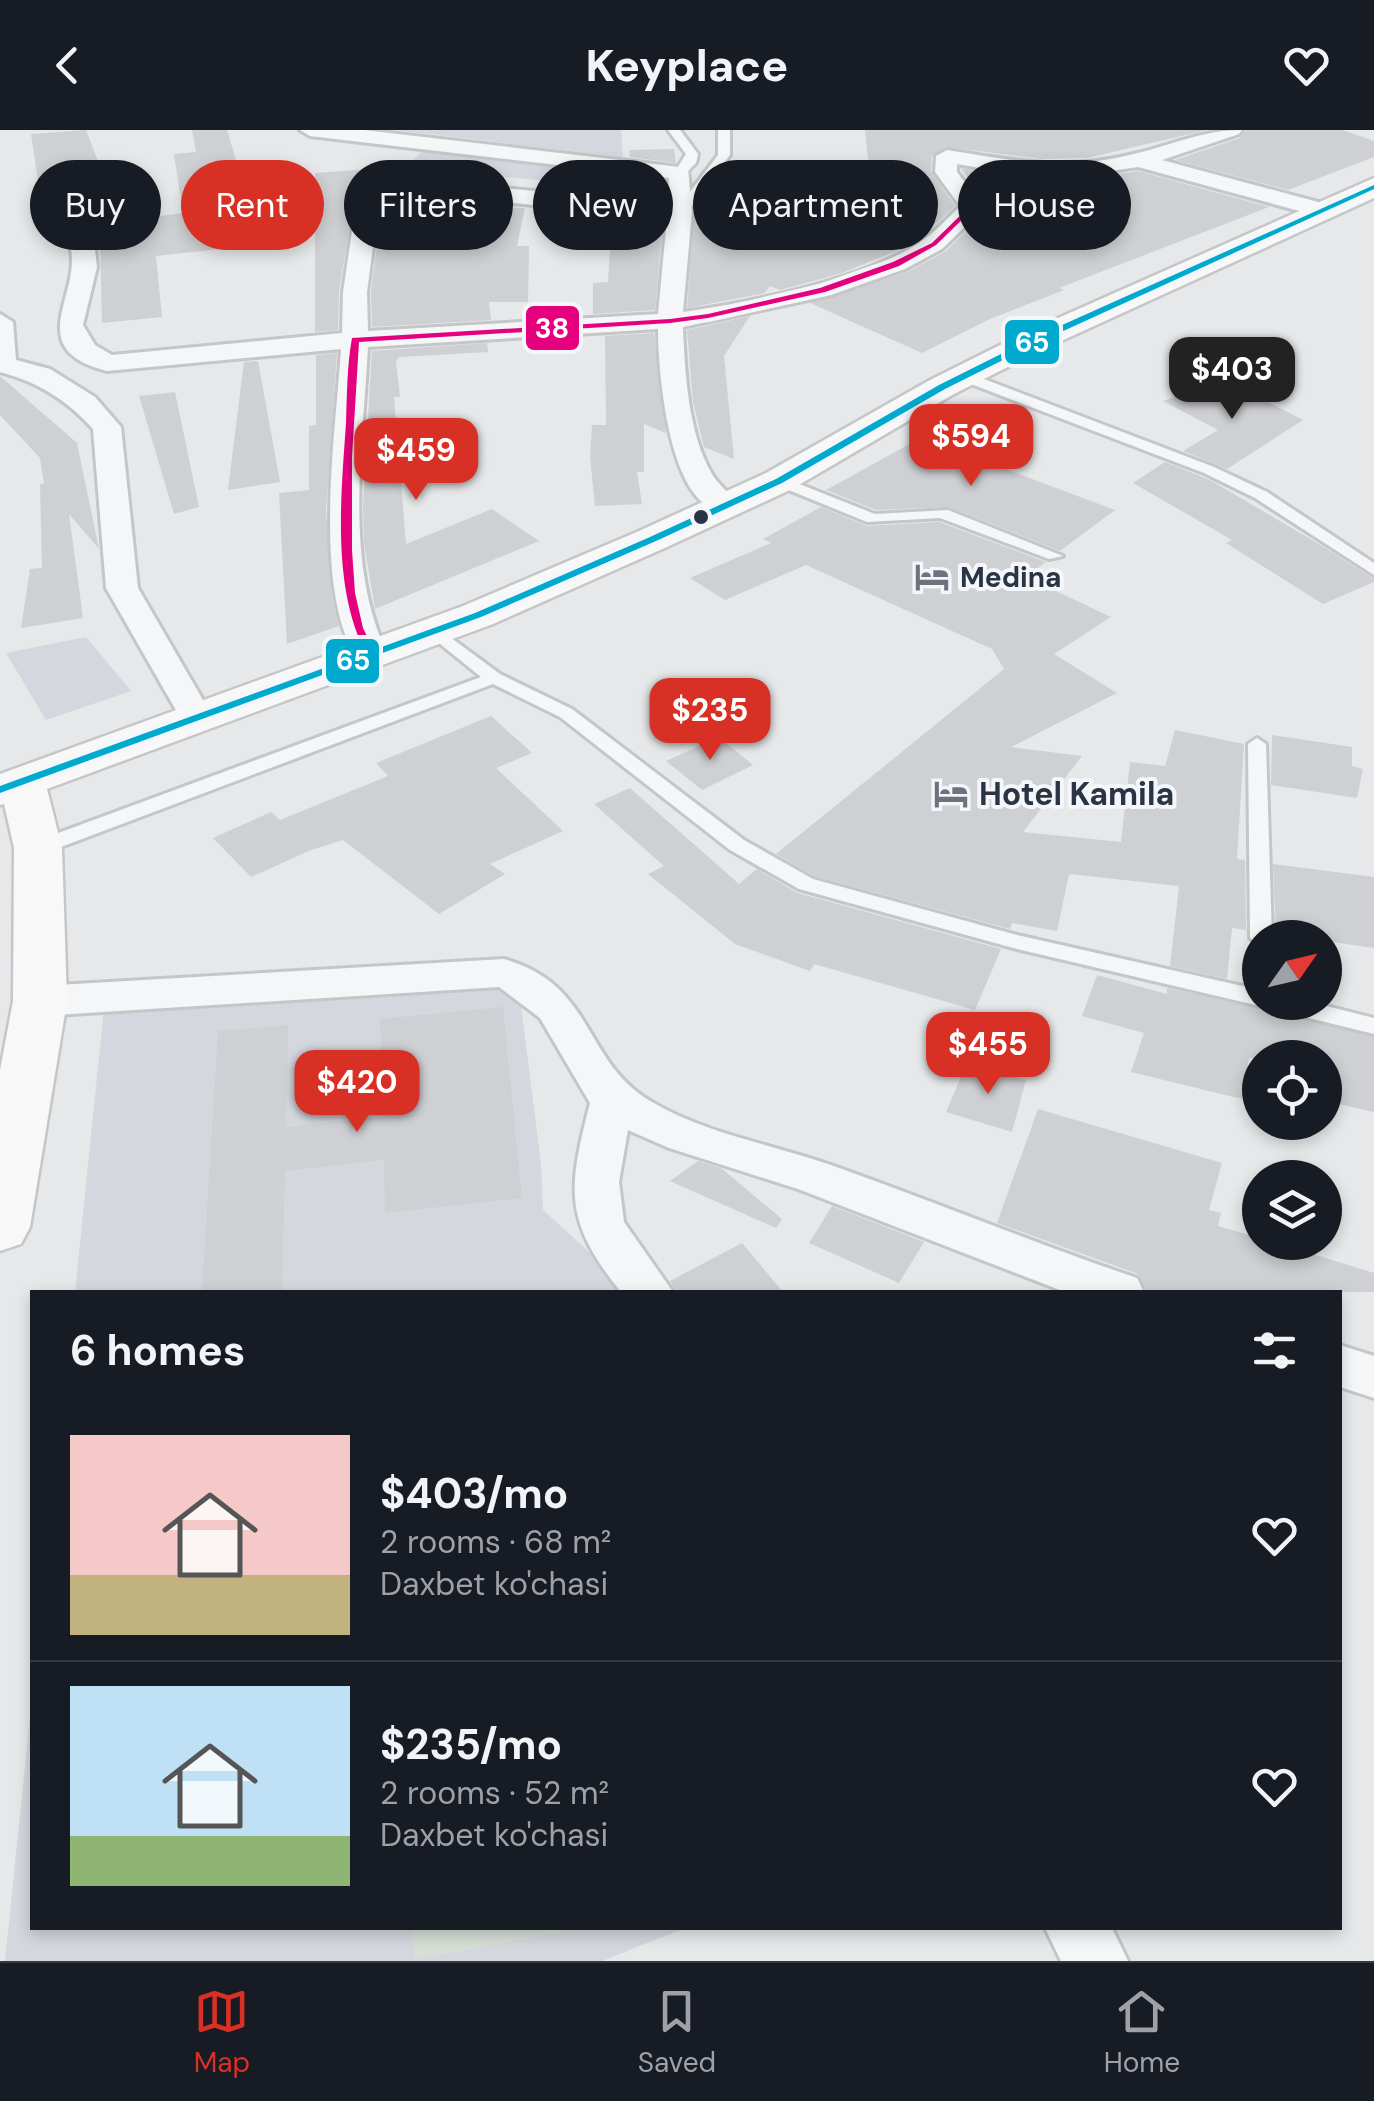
<!DOCTYPE html>
<html lang="en">
<head>
<meta charset="utf-8">
<style>
  body { margin:0; font-family:"DM Sans",sans-serif; background:#20242c; color:#f1f3f6; height:100vh; display:flex; flex-direction:column; font-size:38px; white-space:nowrap }
  * { box-sizing:border-box; margin:0 }
  p { font-size:32px; color:#9ea1a6 }
  .icon { flex:none; width:55px; height:55px; fill:none; stroke:currentColor; stroke-width:2; stroke-linecap:round; stroke-linejoin:round }
  .map { position:relative; flex:1; overflow:hidden }
  .drawer { position:absolute; left:30px; top:1160px; width:1312px; height:640px; display:flex; flex-direction:column; background:#171b24; border-radius:0px; box-shadow:0 5px 15px #0003 }
  .drawer>* { flex:none }
  .hud { position:absolute; left:30px; top:30px; width:1315px; height:90px; display:flex; gap:20px }
  .needle { width:65px; rotate:56deg }
  .buttons { position:absolute; left:1242px; top:790px; display:grid; gap:20px }
  .buttons a { display:grid; place-items:center; width:100px; height:100px; border-radius:50%; background:#171b24; box-shadow:0 5px 15px #0003; font-size:50px }
  .price { position:absolute; translate:-50% -85px; padding:0 22px; border-radius:20px; background:#d93025; color:#fff; font-size:32px; line-height:65px; filter:drop-shadow(0 2px 5px #0008) }
  .price::after { content:''; position:absolute; left:50%; top:60px; width:30px; height:22px; margin-left:-15px; background:inherit; clip-path:polygon(0 0,100% 0,50% 100%) }
  .price.active { background:#222; color:#fff }
  ul { padding:0; list-style:none }
  li { display:flex; align-items:center; gap:30px; height:250px; padding:0 40px }
  li+li { border-top:2px solid #363941 }
  li span { display:grid; place-items:center; flex:none; width:280px; height:200px; border-radius:0px; color:#555 }
  li>.icon { margin-inline-start:auto }
  span .icon { width:120px; height:120px; fill:#fffc; stroke-width:1 }
  li b { font-size:42px }
  h2 { display:flex; justify-content:space-between; align-items:center; height:120px; padding:0 40px; font-size:42px }
  .tag { padding:0 35px; border-radius:45px; background:#171b24; box-shadow:0 5px 15px #0003; font-size:35px; line-height:90px }
  .tag.active { background:#d93025; color:#fff }
  header { display:flex; justify-content:space-between; align-items:center; height:130px; padding:0 40px; background:#171b24; font-size:45px; font-weight:700 }
  .tab-bar { display:flex; justify-content:space-around; align-items:center; height:140px; border-top:2px solid #363941; background:#171b24; font-size:28px; color:#9ea1a6 }
  .tab-bar a { display:grid; justify-items:center; gap:5px }
  .tab-bar .active { color:#d93025 }
  .map>svg:first-child { display:block }
</style>
</head>
<body>
<header><svg class="icon" aria-label="back" viewBox="0 0 24 24"><path d="M15 5l-7 7 7 7"/></svg>Keyplace<svg class="icon" aria-label="heart" viewBox="0 0 24 24"><path d="M12 20l-8-8c-3-5 5-10 8-4 3-6 11-1 8 4z"/></svg></header>
<div class="map">
<svg width="1374" height="1831" viewBox="0 0 1374 1831">
  <rect width="100%" height="100%" fill="#e6e8ea"/>
  <!-- built -->
  <path fill="#d4d7dd" d="M395,0H621L623,27Z
    M424,19L649,47L643,72L557,63L567,53L485,45L474,56L439,54L449,41L408,35Z
    M86,507L131,561L46,590L6,523Z
    M518,852L541,1034L543,1080L633,1162H75L104,878Z
    M32,1568V1798H685L602,1831H5Z"/>
  <!-- green -->
  <path fill="#d6ded6" d="M412,1798H583L414,1830Z"/>
  <!-- building -->
  <path fill="#ced0d3" d="M86,0L121,91L183,83L174,24L196,22L192,0H227L237,33L231,34L235,62H228L233,92L214,93L220,119L156,126L162,187L102,193L100,106L91,107L76,84L68,54L39,57L31,4Z
    M865,0H1207L1087,28L1042,29L945,17L932,26L931,42L955,76L924,105L901,119L842,143L780,160L770,156L765,163L687,178L695,77L728,34L754,35L753,63L852,72L869,40Z
    M1246,0H1342L1374,11V27L1288,60L1175,30L1240,8Z
    M674,19L676,33L630,27L629,20Z
    M412,36L414,46L372,51L355,65L339,161L338,200L315,202V43Z
    M961,38L1013,48L977,62Z
    M1138,41L1269,77L1059,158L1064,160L990,189L922,223L810,173L907,142L945,122L982,85L1057,53Z
    M630,47L665,51L664,70L631,67Z
    M409,67L443,70L442,77L525,78L517,116H529L528,172H489L491,190L372,197L371,162L382,74Z
    M612,88L663,91L655,180L593,184V153L608,152Z
    M750,186L724,226L734,329L704,317L693,272L687,200Z
    M654,203L666,303L644,294V342H637L642,374L595,376L590,327L592,295H606L605,206Z
    M487,213L488,222L399,227L396,231L400,267H394L406,414L492,379L539,411L375,479L364,413L363,374L372,221Z
    M337,223L326,380L332,466L339,496L287,514L279,363L309,360V296L316,295V225Z
    M258,231L280,352L228,360L244,232Z
    M0,246L77,313L99,419L69,384L83,488L21,498L30,439L42,438L40,354H44L40,328L0,285Z
    M1223,249L1303,290L1227,339L1183,321L1218,300L1163,271Z
    M175,262L199,377L174,384L139,266Z
    M946,294L996,314L973,327L1115,380L1060,421L949,377L876,380L826,360Z
    M1165,332L1210,350L1319,414L1374,449V452L1323,474L1226,413L1232,410L1133,353Z
    M821,377L867,396L939,392L1046,432L1026,447L1111,487L1054,524L1117,563L1011,617L1082,626L1023,702L1121,712L1130,632L1165,636L1175,600L1244,614L1237,729L1245,730L1246,800L1232,798L1227,849L1170,836L1179,756L1069,744L1057,801L1012,793L1010,799L814,746L776,724L1004,539L992,519L806,435L725,470L690,448L771,413L763,409Z
    M491,586L532,623L496,638L563,701L490,734L505,744L439,784L343,710L311,720L251,747L213,708L271,682L280,690L388,646L376,633Z
    M1272,605L1352,617V636L1363,639L1357,668L1271,655Z
    M719,607L753,635L702,660L666,631Z
    M630,658L739,754L757,739L798,763L1001,819L975,880L814,834L810,841L735,814L648,744L664,736L594,674Z
    M1273,734L1374,747V818L1325,811V808L1276,804Z
    M1097,845L1167,864V858L1266,878L1374,907V982L1325,971V928H1249L1242,969L1131,942L1144,903L1082,886Z
    M503,877L522,1068L385,1083L384,1030L285,1041L282,1162H202L218,901L288,895L286,997L383,987L380,889Z
    M967,933L1026,950L1012,1002L946,982Z
    M1038,979L1222,1033L1209,1080L1221,1083L1218,1096L1260,1108V1112H1274L1374,1143V1162H1148L1138,1144L997,1093Z
    M698,1031L721,1038L782,1089L776,1098L670,1051Z
    M832,1076L924,1112L899,1153L809,1113Z
    M742,1113L783,1162H677L670,1151Z"/>
  <g fill="none" stroke-linecap="round" stroke-linejoin="round">
    <!-- lane casing -->
    <g stroke="#c4c6c8" stroke-width="6">
      <path id="lane" d="M668,0H680L698,24L696,33L684,45L674,43L686,24Z
        M718,0H730V25L685,85H677V79L718,25Z
        M958,243H968L1214,337L1267,362L1374,433V445L1255,368L1204,343L958,249Z
        M779,346L875,384L948,380L1063,426L1049,429L940,388L867,392L774,354L771,351Z
        M435,496L500,544L572,579L744,710L813,749L1017,805L1260,860V872H1310L1374,888V904L1276,880L1266,874L1260,876L1017,819L799,759L730,720L560,587L493,554L45,723L38,724L28,718L31,713L481,547L429,505L426,501Z
        M1257,608L1266,614L1272,808H1260V815L1250,808L1248,614Z"/>
    </g>
    <!-- street casing -->
    <g stroke="#c4c6c8" stroke-width="6">
      <path id="street" d="M300,0H364L688,38L692,82L683,182C749,173 873,148 926,108C938,99 949,87 960,76L935,42L936,26L947,20C1017,31 1066,42 1138,23C1174,14 1204,0 1242,0L1239,4L1162,30L1329,75L1332,80L1321,87L1138,37L1056,49L980,82L942,119L905,139L831,165L683,197C685,243 688,303 712,344C719,356 730,363 738,374L734,380C669,396 658,239 658,199L368,217C363,316 343,433 388,525L383,532H359C311,462 336,302 341,219L107,241C22,220 80,166 71,120C68,103 52,88 43,74L46,69H62L95,120L97,137L83,195L95,215L112,225L342,203L343,162L357,68L373,55L409,49L668,74L669,48L310,6ZM957,34L1026,46L976,67L957,42ZM409,63L667,88L658,184L368,201L367,162L379,71Z
        M0,184L13,192L16,230L50,239L95,267L121,297L138,458L214,589L209,596L197,599L185,596L106,458L93,299C67,270 38,252 0,242Z
        M504,829C596,855 582,932 652,972C706,1004 771,1014 831,1035C933,1071 1034,1113 1137,1148L1144,1162H1065L798,1059L669,1018L628,1000L619,1052L624,1092L673,1162H621C563,1090 568,1059 590,973L540,888L499,857L40,886L25,881L19,871L25,861L40,856Z
        M1340,1215L1374,1226V1268L1340,1257Z
        M1045,1798H1112L1128,1831H1061Z"/>
    </g>
    <!-- secondary casing -->
    <g stroke="#c4c6c8" stroke-width="5">
      <path id="secondary" d="M1374,48V68L1046,218L954,264L792,359L667,417L493,494L47,659L62,718L67,871L30,1097L21,1114L0,1121V940L13,871L14,718L4,674L0,675V644L463,476L639,401L766,343L930,250L1022,204Z"/>
    </g>
    <!-- lane -->
    <use href="#lane" fill="#f5f6f7" fill-rule="evenodd"/>
    <!-- street -->
    <use href="#street" fill="#f5f6f7" fill-rule="evenodd"/>
    <!-- secondary -->
    <use href="#secondary" fill="#f8f8f8" fill-rule="evenodd"/>
    <!-- bus-1 casing -->
    <g stroke="#f4f6f9" stroke-width="8">
      <path id="bus-1" d="M1374,55V59L1037,213L945,259L782,353L656,411L481,487L0,663V656L475,483L650,407L776,349L939,255L1031,209Z"/>
    </g>
    <!-- bus-2 casing -->
    <g stroke="#f4f6f9" stroke-width="8">
      <path id="bus-2" d="M1034,49L1039,50L974,78L936,115L899,136L825,162L708,188L670,193L359,212L352,327V420L355,463L363,498L376,525L371,528L368,527C331,460 341,367 346,293C347,265 347,235 352,208L670,189L708,184L820,158L893,132L932,113L970,76Z"/>
    </g>
    <!-- bus-1 -->
    <use href="#bus-1" fill="#00a9ce" fill-rule="evenodd"/>
    <!-- bus-2 -->
    <use href="#bus-2" fill="#e5007d" fill-rule="evenodd"/>
  </g>
  <!-- icons -->
  <defs>
    <g id="hotel-bare" transform="scale(2.7)"><path d="M-6-4.5h1.5V1H6V5H4.5V3h-9V5H-6ZM-4 0a1.8 1.8 0 1 1 3.6 0ZM.5 0V-2.5h3Q6-2.5 6 0Z" fill="#6c737f" stroke="#f4f6f9" stroke-width="2.5" paint-order="stroke"/></g>
  </defs>
  <g fill-rule="evenodd">
    <use href="#hotel-bare" x="932" y="447"/>
    <use href="#hotel-bare" x="951" y="664"/>
  </g>
  <!-- markers -->
  <circle fill="#2b3445" stroke="#f4f6f9" stroke-width="4" cx="701" cy="387" r="9"/>
  <g text-anchor="middle" dominant-baseline="central" stroke-width="8" stroke-linejoin="round" paint-order="stroke">
    <!-- far-poi labels -->
    <g font-size="28" font-weight="bold" fill="#2b3445" stroke="#f4f6f9" text-anchor="start">
      <text x="960" y="447">Medina</text>
    </g>
    <!-- poi labels -->
    <g font-size="32" font-weight="bold" fill="#2b3445" stroke="#f4f6f9" text-anchor="start">
      <text x="979" y="664">Hotel Kamila</text>
    </g>
  </g>
  <g stroke="#f4f6f9" stroke-width="4">
    <rect x="524" y="174" width="57" height="48" rx="10" fill="#e5007d"/>
    <rect x="1003" y="188" width="58" height="48" rx="10" fill="#00a9ce"/>
    <rect x="324" y="507" width="57" height="48" rx="10" fill="#00a9ce"/>
  </g>
  <g font-size="28" text-anchor="middle" font-weight="bold" fill="#fff">
    <text x="552" y="208">38</text>
    <text x="1032" y="222">65</text>
    <text x="353" y="540">65</text>
  </g>
</svg>
<div class="buttons">
<a><svg class="needle" viewBox="-14 -14 28 28"><path d="M0-13l5 13h-10z" fill="#e53935"/><path d="M0 13l5-13h-10z" fill="#9ea1a6"/></svg></a>
<a><svg class="icon" aria-label="locate" viewBox="0 0 24 24"><circle cx="12" cy="12" r="6"/><path d="M12 2v4M12 18v4M2 12h4M18 12h4"/></svg></a>
<a><svg class="icon" aria-label="layers" viewBox="0 0 24 24"><path d="M12 4l9 5-9 5-9-5zM3 14l9 5 9-5"/></svg></a>
</div>
<b class="price active" style="left:1232px;top:292px">$403</b>
<b class="price" style="left:971px;top:359px">$594</b>
<b class="price" style="left:416px;top:373px">$459</b>
<b class="price" style="left:710px;top:633px">$235</b>
<b class="price" style="left:988px;top:967px">$455</b>
<b class="price" style="left:357px;top:1005px">$420</b>
<div class="hud">
<a class="tag">Buy</a>
<a class="tag active">Rent</a>
<a class="tag">Filters</a>
<a class="tag">New</a>
<a class="tag">Apartment</a>
<a class="tag">House</a>
</div>
<section class="drawer">
<h2>6 homes<svg class="icon" aria-label="filters" viewBox="0 0 24 24"><path d="M4 7h16M4 17h16"/><circle cx="9" cy="7" r="2"/><circle cx="15" cy="17" r="2"/></svg></h2>
<ul>
<li><span style="background:linear-gradient(#f6c9c9 70%,#c2b280 0)"><svg class="icon" aria-label="home" viewBox="0 0 24 24"><path d="M3 11l9-7 9 7M6 9v11h12V9"/></svg></span><div><b>$403/mo</b><p>2 rooms · 68 m²</p><p>Daxbet ko'chasi</p></div><svg class="icon" aria-label="heart" viewBox="0 0 24 24"><path d="M12 20l-8-8c-3-5 5-10 8-4 3-6 11-1 8 4z"/></svg></li>
<li><span style="background:linear-gradient(#bfe0f5 75%,#8fb573 0)"><svg class="icon" aria-label="home" viewBox="0 0 24 24"><path d="M3 11l9-7 9 7M6 9v11h12V9"/></svg></span><div><b>$235/mo</b><p>2 rooms · 52 m²</p><p>Daxbet ko'chasi</p></div><svg class="icon" aria-label="heart" viewBox="0 0 24 24"><path d="M12 20l-8-8c-3-5 5-10 8-4 3-6 11-1 8 4z"/></svg></li>
</ul>
</section>
</div>
<nav class="tab-bar">
<a class="active"><svg class="icon" aria-label="map" viewBox="0 0 24 24"><path d="M3 6l6-2 6 2 6-2v14l-6 2-6-2-6 2zM9 4v14M15 6v14"/></svg>Map</a>
<a><svg class="icon" aria-label="saved" viewBox="0 0 24 24"><path d="M7 4h10v16l-5-4-5 4z"/></svg>Saved</a>
<a><svg class="icon" aria-label="home" viewBox="0 0 24 24"><path d="M3 11l9-7 9 7M6 9v11h12V9"/></svg>Home</a>
</nav>
</body>
</html>
